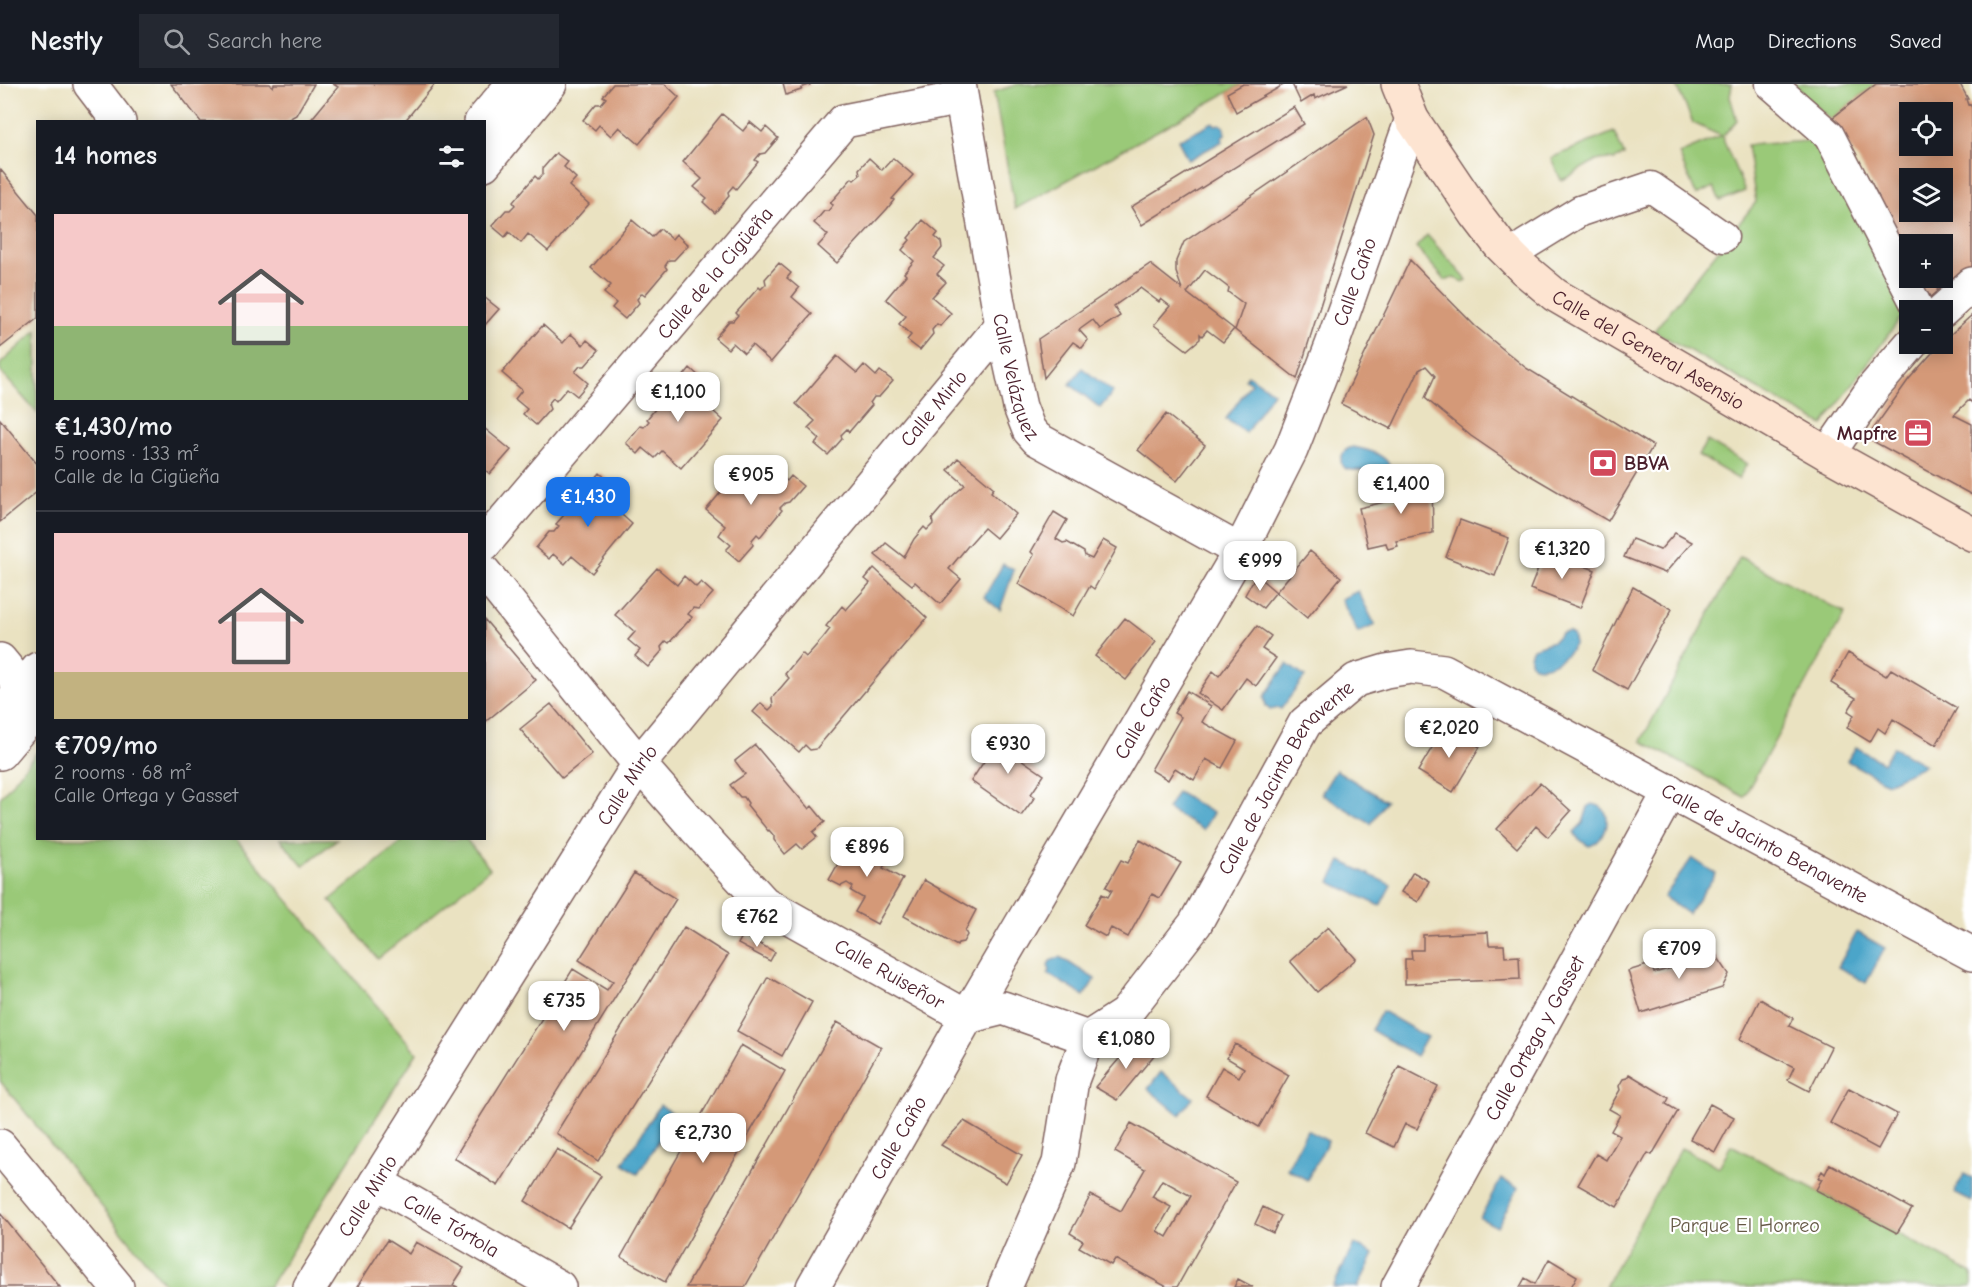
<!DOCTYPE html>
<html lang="en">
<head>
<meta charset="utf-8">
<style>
  body { margin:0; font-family:"Comic Neue",sans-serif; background:#242831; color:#f1f3f6; height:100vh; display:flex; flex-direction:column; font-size:22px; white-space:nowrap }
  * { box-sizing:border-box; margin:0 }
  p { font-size:20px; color:#9ea1a6 }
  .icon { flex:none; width:33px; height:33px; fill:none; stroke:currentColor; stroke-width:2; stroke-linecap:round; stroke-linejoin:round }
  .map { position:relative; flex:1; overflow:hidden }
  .details { position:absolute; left:36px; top:36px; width:450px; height:720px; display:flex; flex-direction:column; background:#171b24; border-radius:0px; box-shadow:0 3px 15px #0003 }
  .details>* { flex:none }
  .tools { position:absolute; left:1899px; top:18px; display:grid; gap:12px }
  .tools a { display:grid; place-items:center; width:54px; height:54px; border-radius:0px; background:#171b24; box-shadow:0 3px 15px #0003; font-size:30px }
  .price { position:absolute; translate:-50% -51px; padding:0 14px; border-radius:12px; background:#fff; color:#222; font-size:20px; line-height:39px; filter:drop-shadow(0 2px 3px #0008) }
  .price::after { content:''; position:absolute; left:50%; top:36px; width:18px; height:14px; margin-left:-9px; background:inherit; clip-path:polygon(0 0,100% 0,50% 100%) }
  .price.current { background:#1a73e8; color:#fff }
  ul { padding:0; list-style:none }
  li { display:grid; align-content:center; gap:12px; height:318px; padding:0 18px }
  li+li { border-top:2px solid #363941 }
  li span { display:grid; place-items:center; height:186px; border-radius:0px; color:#555 }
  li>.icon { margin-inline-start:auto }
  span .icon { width:108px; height:108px; fill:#fffc; stroke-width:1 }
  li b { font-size:26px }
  h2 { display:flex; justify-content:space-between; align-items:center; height:72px; padding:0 18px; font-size:26px }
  header { display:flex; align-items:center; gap:36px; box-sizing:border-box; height:84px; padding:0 30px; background:#171b24; border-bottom:2px solid #363941 }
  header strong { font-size:28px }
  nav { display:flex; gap:33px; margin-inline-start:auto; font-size:21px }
  .search { width:420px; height:54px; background:#242831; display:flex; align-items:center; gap:15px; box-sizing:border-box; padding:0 21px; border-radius:0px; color:#9ea1a6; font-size:22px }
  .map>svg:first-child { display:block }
</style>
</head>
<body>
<header>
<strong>Nestly</strong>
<div class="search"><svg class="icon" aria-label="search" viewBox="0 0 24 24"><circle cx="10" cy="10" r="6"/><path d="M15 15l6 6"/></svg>Search here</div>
<nav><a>Map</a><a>Directions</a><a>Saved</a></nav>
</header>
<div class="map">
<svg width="1972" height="1203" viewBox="0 0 1972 1203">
  <rect width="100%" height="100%" fill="#fff"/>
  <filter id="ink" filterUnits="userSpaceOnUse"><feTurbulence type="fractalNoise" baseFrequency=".0167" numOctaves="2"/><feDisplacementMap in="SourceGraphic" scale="12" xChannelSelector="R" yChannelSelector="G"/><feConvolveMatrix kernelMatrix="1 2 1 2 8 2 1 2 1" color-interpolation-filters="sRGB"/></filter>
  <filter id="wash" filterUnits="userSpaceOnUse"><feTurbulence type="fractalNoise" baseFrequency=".008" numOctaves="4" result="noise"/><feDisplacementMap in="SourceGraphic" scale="24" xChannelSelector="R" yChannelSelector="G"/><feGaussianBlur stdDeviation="1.35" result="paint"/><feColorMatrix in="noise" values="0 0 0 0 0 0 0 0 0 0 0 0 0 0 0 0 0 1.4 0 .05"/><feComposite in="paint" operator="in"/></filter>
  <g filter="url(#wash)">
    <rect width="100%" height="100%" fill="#eae2c1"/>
    <!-- green -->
    <path fill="#9ac978" stroke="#727452" stroke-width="1.5" d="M1018,0H1243L1015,125L994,8Z
      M1676,0H1732L1730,13L1737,36L1722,53L1745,107L1720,117L1714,103L1696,111L1679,70L1721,52L1693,39Z
      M1788,0H1876L1831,35Z
      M1614,48L1624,71L1615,76C1592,71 1581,89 1561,96L1551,74Z
      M1826,56L1910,221L1823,341L1654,247L1756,118L1747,61Z
      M1427,151L1467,196L1463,198L1454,194L1445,196L1416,163Z
      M37,246V329L0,287V280Z
      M1707,357L1747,380L1738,395L1698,371Z
      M1740,473L1845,529L1744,713L1641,657Z
      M37,668L38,754L236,755L417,969L269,1203H167L0,997V714Z
      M280,755H337L303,782Z
      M405,755H466L490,785L378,875L330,816Z
      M1731,1061L1972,1189V1203H1605L1681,1064L1719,1083Z"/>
    <!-- water -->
    <path fill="#4ca5c9" stroke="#4b627a" stroke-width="1.5" d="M1213,38L1215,41L1220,40L1224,43L1225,50L1222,53L1223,57L1188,76L1178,56Z
      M1082,284L1113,308L1100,324L1070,300Z
      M1248,291L1273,308L1246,349L1226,335L1251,299L1245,295Z
      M1353,363C1366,365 1382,369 1389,380L1388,393L1379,394C1375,392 1371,388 1366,387C1358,385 1336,390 1342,372C1344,366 1348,364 1353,363Z
      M1003,480L1014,486L1000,526L984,513Z
      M1358,507L1375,541L1358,549L1341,515Z
      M1568,548L1573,551L1575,559C1561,586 1518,593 1533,564L1553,557L1561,549Z
      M1287,580L1305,593L1281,625L1279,624L1270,626L1266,622L1264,613Z
      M1856,663L1883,679L1893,663L1925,681L1887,699L1847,677Z
      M1336,686L1386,717L1371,740L1321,710Z
      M1177,708L1213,729L1203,746L1167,725Z
      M1592,720C1618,723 1606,759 1589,762L1579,756L1574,748L1583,739L1588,723Z
      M1692,774L1716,790L1688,830L1664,813Z
      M1341,777L1391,801L1380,822L1330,798Z
      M1857,848L1885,864L1866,899L1838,883Z
      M1060,873L1095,895L1084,912L1048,890L1050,887L1048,881L1050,877Z
      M1382,927L1427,953L1416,972L1371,946Z
      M1161,988L1193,1014L1180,1031L1148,1005Z
      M660,1021L675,1031L638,1090L623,1079Z
      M1307,1046L1328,1057L1307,1096L1287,1085Z
      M1964,1090L1972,1094V1118L1954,1109Z
      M1501,1095L1518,1104L1497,1143L1480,1134Z
      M1354,1160L1374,1170L1358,1203H1333Z"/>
    <g id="blocks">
      <!-- building -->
      <path fill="#d49978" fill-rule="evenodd" d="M171,0H270L273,3L274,0H314L296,31L287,36L289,38H201Z
        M333,0H435L404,38H309L338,3Z
        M613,0H665L679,13L639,60L619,43L611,52L599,41L595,46L583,36L596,20H601L606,14L603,12Z
        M783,0H810V1L803,3L801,6L786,11Z
        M1243,0H1285L1236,28L1227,9Z
        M1292,0H1348L1315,15L1314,11L1301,19Z
        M1876,0H1960L1968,15H1966L1968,21L1970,20L1972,24V182L1939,204L1937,206L1938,208L1931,213L1930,211L1926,214L1917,194H1942V160H1910V178L1882,121L1880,122L1876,115L1879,113L1860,79L1831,35ZM1910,28H1942V62H1910ZM1910,94H1942V128H1910Z
        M1294,23L1304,40L1142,141L1131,123Z
        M722,30L743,47L750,38L762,48L766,43L778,54L765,69L760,70L755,76L758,78L736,105L733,102L728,108L729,112L715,129L703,118L707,114L694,103L702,95L683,78Z
        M1367,33L1374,51L1297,295L1235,246L1244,220L1228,208L1229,204L1205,186L1187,209L1234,245L1223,258L1207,246L1202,252L1200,250V255L1187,266L1154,241L1170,222L1161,215L1159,218L1140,204L1114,222L1120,232L1100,245L1093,236L1079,246L1088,256L1082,264L1073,258L1044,294L1038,255L1150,180L1182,205L1176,188V177L1184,158Z
        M556,69L568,78L564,83L576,94L569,102L589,120L548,167L528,150L521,159L509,148L505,153L492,142L506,126H510L515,121L513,118L535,92L538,95L543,90V84Z
        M869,74L882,86L893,74L913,91L892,115L894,116L887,125L837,179L818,162L828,151L814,139L824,127H828L833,121L830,119L852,94L854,96L860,91L859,85Z
        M0,85L38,131V234L0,264Z
        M632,136L652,153L660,145L672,155L676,150L688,161L674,176H669L665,182L667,185L645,211L642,209L637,215L639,219L625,235L612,224L616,219L604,209L611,201L591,184Z
        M923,136L938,149L935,153L941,158L942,164L934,174L944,182L937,190L946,198L932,213L951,229L940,242L937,240L932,246L933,250L920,266L907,256L911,251L899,240L906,232L886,215L906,191L904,189L914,177L902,166L910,156L908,154Z
        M1410,176L1475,242L1526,284L1653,362L1608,437L1521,386L1471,352L1425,314L1435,292L1426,282L1419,286L1391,345L1341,320Z
        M779,179L791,189L787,194L799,204L792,213L812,230L771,278L752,261L744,269L733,259L728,265L715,254L729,237H733L738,231L736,229L759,203L761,205L766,200L765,195Z
        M484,213L499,225L484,242Z
        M1972,231V319L1969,316L1954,331L1972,340V411L1867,354L1909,295L1940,260Z
        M543,241L563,259L571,250L583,261L587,256L599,266L585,282H580L575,288L588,299L577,312L567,304L556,317L553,314L548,320L550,325L536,341L523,330L527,325L515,315L522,306L502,289Z
        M837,272L857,289L864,281L876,292L880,287L893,297L879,313H874L870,319L872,321L849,348L847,345L841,351L842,355L828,371L815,360L820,355L808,344L815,337L796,320Z
        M690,284L702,295L698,300L710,310L703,318L723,336L681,384L662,367L655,374L643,364L638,370L626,359L640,342L644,343L649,337L647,335L669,308L672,310L677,305V300Z
        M1166,330L1205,361L1177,397L1138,366Z
        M0,335L38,381V407L0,438Z
        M484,344L511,366L490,390L484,385Z
        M958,374L994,404L991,408L1016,430L996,454L984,444L967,463L949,485L961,495L940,520L915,498L912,501L875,471L886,459L904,473L914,455L924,443L927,446L933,440L932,435L949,415L965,401L948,386Z
        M747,377L767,395L774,386L787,397L791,392L803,402L789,418L785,419L780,424L782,426L760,453L757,450L752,456L753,461L739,477L726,466L731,461L719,451L725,442L706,426Z
        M600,389L612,400L608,405L620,415L613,423L632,440L592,489L572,472L565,480L553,470L549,475L536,464L549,448H554L559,442L556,440L579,414L582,416L586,410V405Z
        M1406,392H1432L1433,449L1396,457L1398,462L1388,465L1386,459L1368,463L1359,424L1410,412Z
        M1054,428L1067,436L1056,455L1063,459L1067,458L1084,468L1085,472L1092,475L1103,456L1117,464L1094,505L1090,502L1073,532L1018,500L1034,471L1031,468Z
        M1460,436L1509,454L1495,492L1446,473Z
        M1675,449L1692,458L1665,489L1624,473L1632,455L1660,466Z
        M1310,467L1341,493L1307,534L1276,508Z
        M1545,467L1595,486L1580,524L1530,505Z
        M657,484L677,501L684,492L696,503L701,498L713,509L699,525L693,524L688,530L692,533L669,559L666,557L661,563L662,567L648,583L635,572L640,566L628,556L635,548L615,531Z
        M874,484L927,534L816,665L810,666L805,661L799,668L753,628L761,619L769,626L773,622L772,614L789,594L785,590L802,569L806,573L823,554L830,545L826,542L842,522L846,526L864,506L870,499L865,495Z
        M1256,491L1276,508L1263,524L1245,511Z
        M1633,503L1672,525L1627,606L1592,586Z
        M1125,534L1156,558L1126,596L1095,572Z
        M484,535L536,596L484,639Z
        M1257,542L1271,552L1262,565L1276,574L1256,602L1246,594L1223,626L1198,609L1213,587L1219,592Z
        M1848,569L1886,592L1891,585L1957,624L1936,661L1893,635L1885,649L1878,644L1870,658L1847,644L1854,631L1848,627L1856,614L1831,599Z
        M1187,607L1211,622L1202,638L1237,657L1222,684L1206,675L1194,696L1175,684L1168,696L1151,686L1181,633L1174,629Z
        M551,620L592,670L562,694L520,645Z
        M1445,642L1480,663L1453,708L1418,687Z
        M1004,647L1025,662L1018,673L1044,691L1031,710L1035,713L1021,732L971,697Z
        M755,661L809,725L812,722L825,738L813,748L817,753L802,765L797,760L785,770L774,756V752L769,746L768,747L747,721L748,719L744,713H740L730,701L745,690L735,677Z
        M1540,699L1571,727L1548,753L1536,742L1517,764L1497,745Z
        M854,751L890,771L883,784L903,795L877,840L855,828L863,814L851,807L853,803L847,799L841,802L829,796Z
        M1140,756L1181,779L1160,814L1152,810L1128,853L1111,844L1106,853L1084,841L1102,810L1108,813L1112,806L1106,803L1121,776L1128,779Z
        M1413,788L1429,797L1418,818L1401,808Z
        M634,789L676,815L498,1102L454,1074L573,885L607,906L613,897L579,876Z
        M924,796L976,826L965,847L967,851L963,858L958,859L957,862L904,832Z
        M684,843L728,871L598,1077L556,1049Z
        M1328,843L1356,875L1317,908L1290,877Z
        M1488,848L1489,861H1504L1505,873L1519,872L1520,895L1405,900V875H1412L1411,866H1423V851Z
        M743,851L775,868L770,877L738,860Z
        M1710,862L1729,890L1722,904L1641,929L1628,887L1651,880L1654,889L1679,882L1676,873Z
        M768,893L812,918L782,972L737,947Z
        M1760,915L1793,934L1789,942L1831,963L1809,1007L1788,996L1794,983L1740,955Z
        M837,938L881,963L841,1034L745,1203H686Z
        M1137,954L1155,970L1117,1016L1095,1003Z
        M1235,960L1289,991L1259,1043L1206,1012L1222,983L1239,993L1244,984L1227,974Z
        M741,961L785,987L665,1198L621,1173Z
        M1399,982L1438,1002L1417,1045L1405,1040L1394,1063L1365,1049Z
        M1629,990L1669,1014L1666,1020L1678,1027L1652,1071L1648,1069L1617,1123L1578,1101L1596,1070L1606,1076L1620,1052L1611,1047L1620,1031L1609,1025L1620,1006L1619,1002L1623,995L1627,994Z
        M1849,1004L1897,1030L1878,1065L1830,1039Z
        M1710,1020L1734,1033L1715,1068L1690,1055Z
        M964,1037L1022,1071L1006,1099L941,1061Z
        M1131,1039L1236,1098L1177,1203H1167L1115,1175L1111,1181L1079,1163L1083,1157L1070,1149L1091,1111L1121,1127L1145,1085L1115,1068ZM1162,1096L1191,1112L1167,1153L1157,1147L1171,1123L1152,1113Z
        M557,1065L601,1092L568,1144L525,1117Z
        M1830,1080L1912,1125L1897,1149L1816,1106L1822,1095L1818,1094L1822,1087L1825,1090Z
        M1263,1123L1281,1132L1273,1149L1255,1140Z
        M0,1129L60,1203H0Z
        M387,1156L409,1170L416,1158L464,1184L453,1201L458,1203H357Z
        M1549,1175L1577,1192L1571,1203H1520L1525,1194L1535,1200Z
        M1238,1195L1253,1203H1234Z"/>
    </g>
  </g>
  <g filter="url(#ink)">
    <use href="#blocks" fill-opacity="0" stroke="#826360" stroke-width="1.5"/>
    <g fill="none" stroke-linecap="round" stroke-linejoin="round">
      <!-- pedestrian casing -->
      <g stroke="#826360" stroke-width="33">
        <path id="pedestrian" d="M1771,0L1829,51L1919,226
          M1525,161L1580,127L1651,103L1723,153"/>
      </g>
      <!-- minor casing -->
      <g stroke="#826360" stroke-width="36">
        <g id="minor">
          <path d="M90,0L119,38"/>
          <path id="s1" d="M959,0L1002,241L1020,323L1029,346L1037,355L1240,467"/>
          <path d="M481,38L513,0"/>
          <path d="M484,80L550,0"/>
          <path d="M1942,227L1972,200"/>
          <path d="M1828,370L1874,303L1911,260"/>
          <path id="s2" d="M484,460L844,37L961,14"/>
          <path id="s3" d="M484,488L639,680L695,744L764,819L967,933L1003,924L1088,954"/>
          <path d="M0,576L37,621"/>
          <path d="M0,631L38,585"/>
          <path d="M0,669L38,624"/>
          <path d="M0,1062L117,1203"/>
          <path id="s4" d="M376,1098L559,1203"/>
          <path id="s5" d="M310,1203L639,680L1002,241"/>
          <path id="s6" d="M813,1203L967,933L1240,467L1291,366L1332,261L1412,35"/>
          <path id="s7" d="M1005,1203L1059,1079L1072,996L1088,954L1125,930L1195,840L1305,639L1356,596L1386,587L1411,583L1444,587L1972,870"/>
          <path id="s8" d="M1398,1203L1670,707"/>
        </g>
      </g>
      <!-- secondary casing -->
      <g stroke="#826360" stroke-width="36">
        <g id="secondary">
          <path id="s9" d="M1398,0L1412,35L1476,130L1499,160L1525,186L1555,211L1828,370L1972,450"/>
        </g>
      </g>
      <!-- pedestrian -->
      <use href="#pedestrian" stroke="#fff" stroke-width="30"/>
      <!-- minor -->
      <use href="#minor" stroke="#fff" stroke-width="33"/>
      <!-- secondary -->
      <use href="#secondary" stroke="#fde4d1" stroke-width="33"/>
    </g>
  </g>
  <!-- icons -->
  <defs>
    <g id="office-square" transform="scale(1.5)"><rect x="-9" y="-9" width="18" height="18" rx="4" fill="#d1495b" stroke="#fff"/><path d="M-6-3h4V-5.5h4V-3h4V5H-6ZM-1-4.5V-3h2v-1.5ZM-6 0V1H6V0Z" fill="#fff"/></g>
    <g id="bank-square" transform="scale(1.5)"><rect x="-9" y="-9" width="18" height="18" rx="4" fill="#d1495b" stroke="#fff"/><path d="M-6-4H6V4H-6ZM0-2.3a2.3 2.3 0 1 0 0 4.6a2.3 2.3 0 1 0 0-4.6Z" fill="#fff"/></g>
  </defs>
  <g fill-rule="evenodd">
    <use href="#office-square" x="1918" y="349"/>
    <use href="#bank-square" x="1603" y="379"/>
  </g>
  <g text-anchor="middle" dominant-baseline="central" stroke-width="4.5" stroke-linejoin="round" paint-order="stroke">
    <!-- street labels -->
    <g font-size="20" fill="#4a1f2b" stroke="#fff">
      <text stroke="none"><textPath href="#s2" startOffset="356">Calle de la Cigüeña</textPath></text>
      <text stroke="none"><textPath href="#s6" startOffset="1144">Calle Caño</textPath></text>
      <text stroke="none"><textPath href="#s9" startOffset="374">Calle del General Asensio</textPath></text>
      <text stroke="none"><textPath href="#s1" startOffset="298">Calle Velázquez</textPath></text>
      <text stroke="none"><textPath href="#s5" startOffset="1080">Calle Mirlo</textPath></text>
      <text stroke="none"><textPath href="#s6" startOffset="658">Calle Caño</textPath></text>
      <text stroke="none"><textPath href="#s7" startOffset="596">Calle de Jacinto Benavente</textPath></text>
      <text stroke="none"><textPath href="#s5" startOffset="594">Calle Mirlo</textPath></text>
      <text stroke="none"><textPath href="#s7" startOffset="1172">Calle de Jacinto Benavente</textPath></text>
      <text stroke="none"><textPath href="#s3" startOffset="578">Calle Ruiseñor</textPath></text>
      <text stroke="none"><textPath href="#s8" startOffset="284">Calle Ortega y Gasset</textPath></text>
      <text stroke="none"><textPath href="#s6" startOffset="172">Calle Caño</textPath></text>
      <text stroke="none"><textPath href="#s5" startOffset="108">Calle Mirlo</textPath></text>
      <text stroke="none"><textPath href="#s4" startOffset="87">Calle Tórtola</textPath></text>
    </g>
    <!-- poi labels -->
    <g font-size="20" font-weight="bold" fill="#4a1f2b" stroke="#fff" text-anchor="end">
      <text x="1897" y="349">Mapfre</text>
      <text x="1624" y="379" text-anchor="start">BBVA</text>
    </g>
    <!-- park labels -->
    <g font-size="20" fill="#665a46" stroke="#fff">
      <text x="1745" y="1141">Parque El Horreo</text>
    </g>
  </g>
</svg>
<div class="tools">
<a><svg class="icon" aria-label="locate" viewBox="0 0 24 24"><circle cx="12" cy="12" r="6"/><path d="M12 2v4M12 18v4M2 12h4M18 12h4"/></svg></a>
<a><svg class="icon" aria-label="layers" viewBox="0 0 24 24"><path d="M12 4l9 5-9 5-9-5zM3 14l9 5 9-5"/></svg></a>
<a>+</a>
<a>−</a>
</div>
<b class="price" style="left:678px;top:339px">€1,100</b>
<b class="price" style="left:751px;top:422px">€905</b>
<b class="price" style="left:1401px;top:431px">€1,400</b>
<b class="price current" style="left:588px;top:444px">€1,430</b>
<b class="price" style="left:1562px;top:496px">€1,320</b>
<b class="price" style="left:1260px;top:508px">€999</b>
<b class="price" style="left:1449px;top:675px">€2,020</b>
<b class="price" style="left:1008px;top:691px">€930</b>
<b class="price" style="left:867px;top:794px">€896</b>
<b class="price" style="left:757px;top:864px">€762</b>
<b class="price" style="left:1679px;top:896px">€709</b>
<b class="price" style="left:564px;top:948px">€735</b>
<b class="price" style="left:1126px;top:986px">€1,080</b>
<b class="price" style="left:703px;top:1080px">€2,730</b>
<section class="details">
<h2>14 homes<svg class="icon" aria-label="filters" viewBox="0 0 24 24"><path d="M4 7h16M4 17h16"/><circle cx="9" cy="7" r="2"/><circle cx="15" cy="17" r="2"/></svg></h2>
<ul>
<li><span style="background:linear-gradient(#f6c9c9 60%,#8fb573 0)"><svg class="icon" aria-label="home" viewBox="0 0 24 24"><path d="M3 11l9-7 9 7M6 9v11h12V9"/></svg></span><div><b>€1,430/mo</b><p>5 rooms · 133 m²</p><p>Calle de la Cigüeña</p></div></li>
<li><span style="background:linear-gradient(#f6c9c9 75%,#c2b280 0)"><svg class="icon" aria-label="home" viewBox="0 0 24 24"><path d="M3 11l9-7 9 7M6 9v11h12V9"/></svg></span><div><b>€709/mo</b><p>2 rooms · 68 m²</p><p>Calle Ortega y Gasset</p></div></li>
</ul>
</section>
</div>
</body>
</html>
